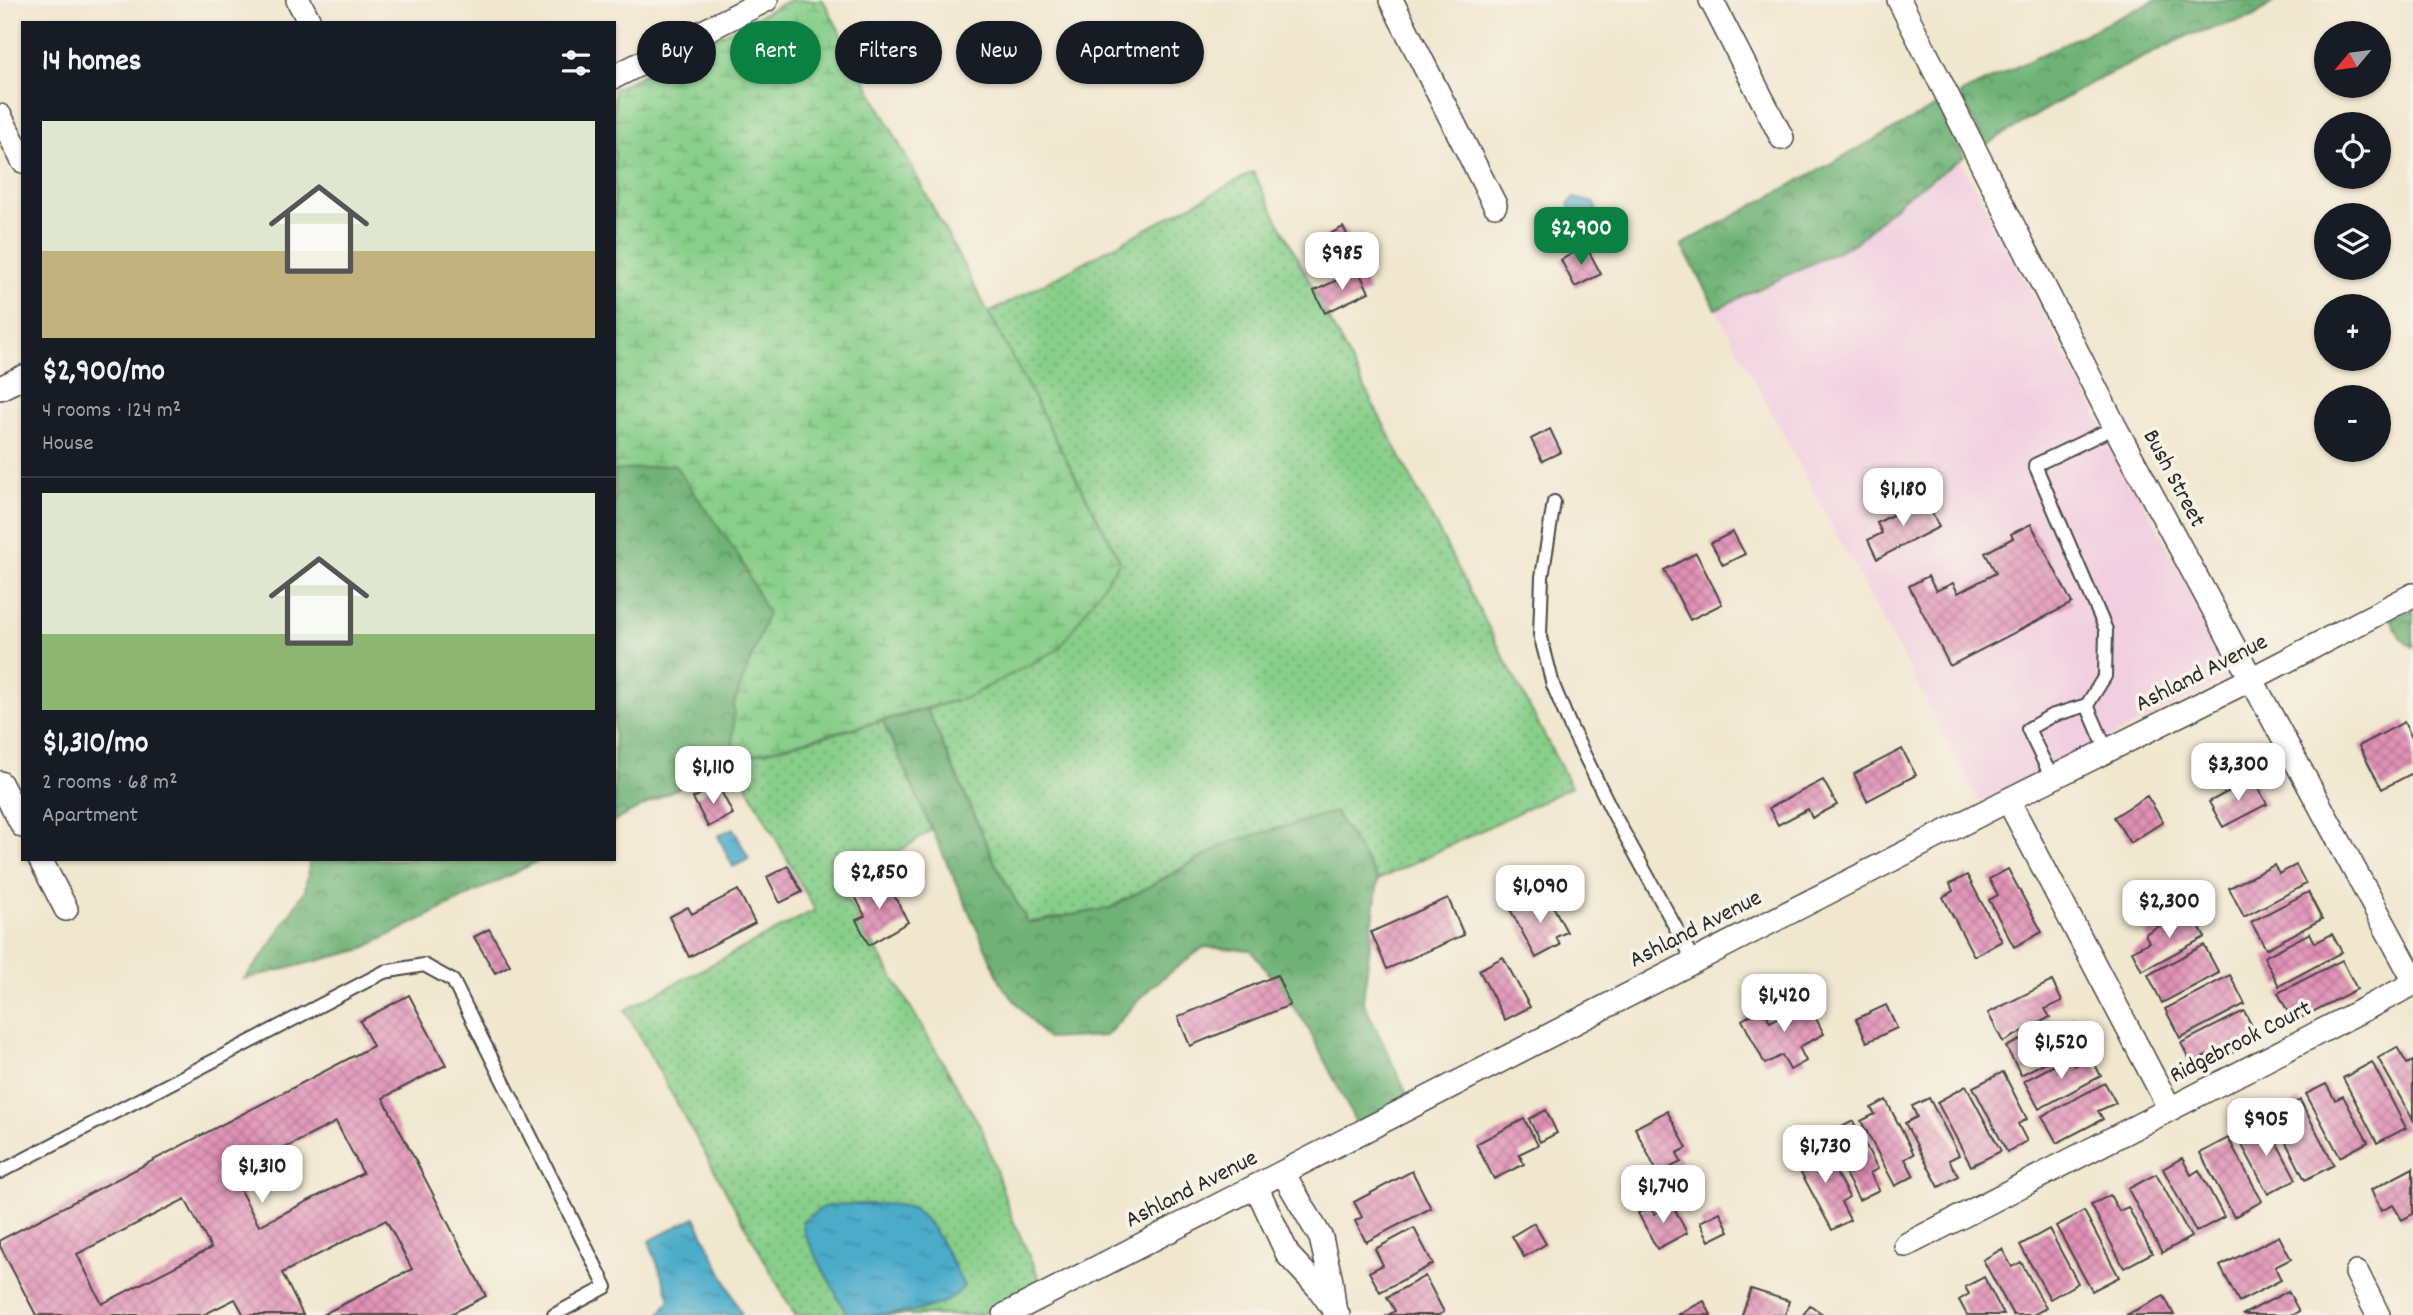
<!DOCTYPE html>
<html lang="en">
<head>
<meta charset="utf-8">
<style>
  body { margin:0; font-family:Dekko,sans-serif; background:#20242c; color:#f1f3f6; height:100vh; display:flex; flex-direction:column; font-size:26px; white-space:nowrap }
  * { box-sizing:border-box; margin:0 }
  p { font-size:23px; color:#9ea1a6 }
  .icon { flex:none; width:38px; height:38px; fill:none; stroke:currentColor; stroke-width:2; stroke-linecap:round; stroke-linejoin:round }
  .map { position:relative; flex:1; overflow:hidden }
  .sheet { position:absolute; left:21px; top:21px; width:595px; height:840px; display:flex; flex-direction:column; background:#171b24; border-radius:0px; box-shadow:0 2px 5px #0004 }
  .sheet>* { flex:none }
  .guide { position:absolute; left:637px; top:21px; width:665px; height:63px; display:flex; gap:14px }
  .needle { width:46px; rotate:241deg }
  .buttons { position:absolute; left:2314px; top:21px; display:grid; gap:14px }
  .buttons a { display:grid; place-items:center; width:77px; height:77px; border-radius:50%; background:#171b24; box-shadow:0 2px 5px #0004; font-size:35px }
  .price { position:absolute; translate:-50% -60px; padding:0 16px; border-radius:14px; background:#fff; color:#222; font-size:23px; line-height:46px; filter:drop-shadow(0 2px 4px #0008) }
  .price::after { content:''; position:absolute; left:50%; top:42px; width:21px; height:16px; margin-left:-10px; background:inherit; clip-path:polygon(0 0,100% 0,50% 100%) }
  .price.on { background:#0b8043; color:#fff }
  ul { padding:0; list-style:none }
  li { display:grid; align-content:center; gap:14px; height:371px; padding:0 21px }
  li+li { border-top:2px solid #363941 }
  li span { display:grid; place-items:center; height:217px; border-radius:0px; color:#555 }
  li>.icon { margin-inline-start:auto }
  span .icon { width:126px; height:126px; fill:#fffc; stroke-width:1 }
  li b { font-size:30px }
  h2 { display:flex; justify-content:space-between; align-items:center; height:84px; padding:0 21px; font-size:30px }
  .pill { padding:0 24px; border-radius:32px; background:#171b24; box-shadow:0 2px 5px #0004; font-size:24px; line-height:63px }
  .pill.on { background:#0b8043; color:#fff }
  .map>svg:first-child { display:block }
</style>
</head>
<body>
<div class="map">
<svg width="2413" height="1315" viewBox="0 0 2413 1315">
  <defs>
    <pattern id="grass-dots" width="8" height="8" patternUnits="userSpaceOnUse" patternTransform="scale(1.75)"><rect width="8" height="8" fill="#88cf8a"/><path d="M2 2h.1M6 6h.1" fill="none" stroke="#6fa871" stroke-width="1.8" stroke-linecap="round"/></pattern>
    <pattern id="forest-crowns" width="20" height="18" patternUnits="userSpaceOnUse" patternTransform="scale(1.75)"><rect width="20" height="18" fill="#6eb276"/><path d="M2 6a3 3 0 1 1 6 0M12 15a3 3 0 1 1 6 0" fill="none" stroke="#5b9161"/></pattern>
    <pattern id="wetland-marsh" width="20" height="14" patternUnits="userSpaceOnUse" patternTransform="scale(1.75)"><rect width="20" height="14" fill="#88cf8a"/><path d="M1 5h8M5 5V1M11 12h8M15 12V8" fill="none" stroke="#6fa871"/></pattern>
    <pattern id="water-ripples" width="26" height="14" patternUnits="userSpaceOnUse" patternTransform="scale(1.75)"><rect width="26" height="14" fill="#4bacca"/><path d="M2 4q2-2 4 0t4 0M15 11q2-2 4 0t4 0" fill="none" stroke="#3f8ca4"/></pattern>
    <pattern id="building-cross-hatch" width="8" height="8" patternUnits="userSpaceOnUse" patternTransform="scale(1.75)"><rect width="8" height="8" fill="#e191b6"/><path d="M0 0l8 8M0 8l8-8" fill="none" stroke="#b77794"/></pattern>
  </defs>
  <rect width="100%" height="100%" fill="#f7f3e8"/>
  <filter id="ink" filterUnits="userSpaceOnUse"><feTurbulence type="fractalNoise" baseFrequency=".0143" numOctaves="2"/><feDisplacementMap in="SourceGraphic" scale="14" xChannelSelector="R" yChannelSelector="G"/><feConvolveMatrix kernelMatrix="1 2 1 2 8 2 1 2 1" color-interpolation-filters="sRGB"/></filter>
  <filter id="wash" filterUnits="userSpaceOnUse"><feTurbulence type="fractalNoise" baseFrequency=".00686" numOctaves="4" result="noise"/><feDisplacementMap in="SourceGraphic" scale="28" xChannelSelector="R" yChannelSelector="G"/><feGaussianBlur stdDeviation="1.57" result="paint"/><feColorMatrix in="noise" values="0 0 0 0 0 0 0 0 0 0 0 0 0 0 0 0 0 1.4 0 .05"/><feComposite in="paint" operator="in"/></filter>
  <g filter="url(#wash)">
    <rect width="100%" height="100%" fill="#f1e7cf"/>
    <!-- built -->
    <path fill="#f2cfe0" d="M1960,159L2236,675L1980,802L1716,309L1855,243L1904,198Z"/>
    <!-- grass -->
    <path fill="url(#grass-dots)" stroke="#5a7d5a" stroke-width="2" d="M1253,172L1571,787L1378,880L1335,812L1228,843L1110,908L1028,923L996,865L927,709L968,697L1120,561L989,313Z
      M883,721L932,830L841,889L982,1129L1012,1218L1042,1284L979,1315H795L625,1010L815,910L733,760Z"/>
    <!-- forest -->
    <path fill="url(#forest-crowns)" stroke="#4c6e50" stroke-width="2" d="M2155,0H2276L2253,17L2189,35L2095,81L1985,145L1960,94Z
      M1938,105L1964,157L1904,198L1855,243L1716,309L1681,245Z
      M674,464L739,556L768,614L734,704L733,760L614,821V471Z
      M2413,608V647L2400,637L2391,619Z
      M927,709L996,865L1028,923L1110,908L1228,843L1335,812L1378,880L1363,1001L1408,1096L1356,1123L1306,1024L1251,950L1204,947L1151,987L1106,1036L1047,1039L1003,987L883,721Z
      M310,859H542L360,950L244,979L267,950L305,890Z"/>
    <!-- wetland -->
    <path fill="url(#wetland-marsh)" stroke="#5a7d5a" stroke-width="2" d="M790,0H823L1120,561L1059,649L968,697L733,760L734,704L768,614L739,556L674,464L614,471V89Z"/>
    <!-- water -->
    <path fill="url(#water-ripples)" stroke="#3b6c7a" stroke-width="2" d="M1574,198L1595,203L1597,210L1583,214L1571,211L1568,204Z
      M733,828L749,859L733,867L718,836Z
      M842,1204C864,1205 887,1202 908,1207C932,1214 953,1266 964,1286C943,1315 885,1315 847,1315L804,1233L803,1221L823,1207Z
      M695,1217L742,1315H659L670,1299L649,1241Z"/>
    <g id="blocks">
      <!-- building -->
      <path fill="url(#building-cross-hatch)" fill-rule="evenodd" d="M1343,227L1354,247L1331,259L1320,239Z
        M1586,246L1601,274L1575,287L1561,260Z
        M1358,270L1369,292L1325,313L1314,291Z
        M1550,429L1561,452L1542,461L1531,439Z
        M1924,498L1939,527L1877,559L1868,540L1882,533L1877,523Z
        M2031,524L2072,603L1950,666L1909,586L1928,576L1936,591L1953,583L1958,593L1996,573L1985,553L2013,538L2011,534Z
        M1733,532L1745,554L1723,565L1711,543Z
        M1696,553L1722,604L1690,620L1664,570Z
        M2404,722L2413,740V773L2382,789L2359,746Z
        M1902,749L1916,775L1867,801L1854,774Z
        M2253,778L2267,804L2223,827L2209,802Z
        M1823,780L1837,805L1812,818L1808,809L1778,825L1769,808Z
        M718,785L733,814L708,827L693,798Z
        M2147,796L2163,822L2130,843L2114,817Z
        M2274,865L2279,874L2296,865L2306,884L2244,917L2229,888Z
        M788,866L802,892L780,903L767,877Z
        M2008,869L2042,932L2014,947L1989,900L1998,895L1989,879Z
        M1967,875L2002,941L1974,956L1943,897L1953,891L1950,884Z
        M885,878L908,922L869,945L856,920L865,916L854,894Z
        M738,890L755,923L689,957L669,917L688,907L692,914Z
        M2308,892L2322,919L2266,949L2251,922Z
        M1546,893L1567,932L1556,937L1560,945L1536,958L1511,911Z
        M1448,898L1464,935L1387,969L1371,932Z
        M2190,909L2205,937L2142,971L2132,951L2149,942L2145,934Z
        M489,929L510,965L495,973L474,937Z
        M2310,933L2315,943L2332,934L2342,952L2279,986L2264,957Z
        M2204,945L2219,973L2162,1003L2148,975Z
        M1503,957L1530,1007L1505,1020L1479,970Z
        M2342,960L2357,989L2293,1022L2278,993Z
        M1277,975L1290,1005L1190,1046L1178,1017Z
        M2230,975L2245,1004L2180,1038L2165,1009Z
        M2052,981L2062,1001L2045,1009L2050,1017L2003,1042L1988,1013Z
        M409,995L446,1065L383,1098L486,1296L449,1315H322L412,1269L386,1220L282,1273L303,1315H244L235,1299L203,1315H36L0,1246V1240L373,1046L360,1021ZM336,1122L363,1173L259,1226L232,1175ZM185,1199L211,1248L102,1304L77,1254Z
        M1808,1003L1824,1034L1799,1047L1806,1061L1790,1070L1782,1055L1765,1064L1742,1020L1763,1008L1770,1022Z
        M1886,1005L1897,1028L1867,1042L1856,1019Z
        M2244,1011L2259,1039L2212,1063L2208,1055L2191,1063L2181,1043Z
        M2074,1023L2084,1042L2021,1075L2006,1047L2052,1024L2057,1032Z
        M2397,1047L2407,1064L2413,1061V1120L2378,1058Z
        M2070,1057L2075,1066L2091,1057L2101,1076L2039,1109L2024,1081Z
        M2372,1062L2406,1128L2377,1143L2343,1078Z
        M2003,1072L2027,1119L2018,1124L2027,1141L2007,1152L1973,1087Z
        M2105,1083L2116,1103L2098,1111L2103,1119L2057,1143L2042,1116Z
        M2326,1084L2335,1100L2343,1096L2368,1142L2340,1157L2306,1094Z
        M1966,1086L2001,1151L1971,1166L1937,1102Z
        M1929,1098L1959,1155L1949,1160L1958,1176L1939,1187L1905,1123L1917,1117L1912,1106Z
        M1886,1100L1914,1154L1905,1159L1914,1176L1895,1186L1861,1121L1875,1114L1871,1108Z
        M2300,1100L2334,1165L2305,1180L2272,1115Z
        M1546,1110L1557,1133L1540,1142L1529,1119Z
        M1667,1111L1687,1148L1677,1153L1681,1162L1658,1174L1635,1128Z
        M1524,1119L1538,1145L1519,1154L1524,1164L1494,1179L1476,1144Z
        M1853,1121L1878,1169L1870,1173L1879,1190L1859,1200L1825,1136Z
        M2254,1122L2262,1139L2272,1134L2296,1179L2268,1194L2235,1132Z
        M2228,1138L2262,1201L2234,1217L2200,1153Z
        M1819,1141L1849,1197L1841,1202L1850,1220L1832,1230L1797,1165L1810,1159L1805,1149Z
        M2182,1158L2191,1175L2199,1170L2224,1217L2196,1232L2163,1169Z
        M2413,1168V1214L2402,1220L2393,1205L2381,1211L2371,1190Z
        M1412,1171L1431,1208L1366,1242L1355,1221L1362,1217L1354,1202Z
        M2156,1174L2191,1237L2162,1253L2128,1189Z
        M2110,1195L2119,1211L2128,1207L2152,1253L2124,1268L2091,1205Z
        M1672,1204L1687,1233L1657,1249L1638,1213L1650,1207L1654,1214Z
        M2084,1211L2119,1277L2092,1291L2056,1226Z
        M1720,1212L1729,1231L1709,1241L1700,1222Z
        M1534,1223L1546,1244L1524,1257L1512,1236Z
        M1414,1228L1433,1264L1380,1292L1369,1272L1383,1265L1375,1249Z
        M2049,1229L2078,1283L2050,1299L2020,1245Z
        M2279,1236L2291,1259L2275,1267L2281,1280L2239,1302L2220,1266Z
        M2002,1249L2012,1267L2021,1262L2046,1308L2033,1315H2013L1983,1260Z
        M1425,1276L1444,1312L1439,1315H1388L1395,1311L1387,1297Z
        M1984,1277L2004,1315H1967L1959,1300L1969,1294L1965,1287Z
        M1751,1289L1789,1301L1785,1315H1742Z
        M2288,1291L2299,1311L2292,1315H2242Z
        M2164,1296L2174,1315H2126Z
        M1704,1301L1711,1315H1677Z
        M1810,1305L1824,1315H1803Z"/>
    </g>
  </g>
  <g filter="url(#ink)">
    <use href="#blocks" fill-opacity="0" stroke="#494744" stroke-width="2"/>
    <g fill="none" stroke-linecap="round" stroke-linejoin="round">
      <!-- lane casing -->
      <g stroke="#494744" stroke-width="16">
        <path id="lane" d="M1554,502L1542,577L1540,634L1553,685L1571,728L1613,813L1694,961
          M2107,751L2087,705L2105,676L2106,630L2035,465L2115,427
          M2052,778L2028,729L2051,716L2087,705
          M0,1172L384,972L424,965L453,981L606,1287L554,1315"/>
      </g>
      <!-- street casing -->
      <g stroke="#494744" stroke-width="26">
        <path id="street" d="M298,0L310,23
          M1391,0L1495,205
          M1711,0L1782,138
          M1899,0L2115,427L2413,978
          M614,77L766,0
          M0,116L23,161
          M0,388L23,377
          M0,783L23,826
          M2008,800L2170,1109
          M40,859L66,909
          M1283,1173L1321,1238L1331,1281L1334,1306
          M1256,1186L1288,1255L1318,1287L1338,1315
          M1906,1245L2413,984
          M2357,1273L2378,1315
          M1005,1315L2008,800L2251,679L2413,595"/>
      </g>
      <!-- lane -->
      <use href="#lane" stroke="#fff" stroke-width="12"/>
      <!-- street -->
      <use href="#street" stroke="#fff" stroke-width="23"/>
    </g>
  </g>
  <g text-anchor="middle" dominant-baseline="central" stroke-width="7" stroke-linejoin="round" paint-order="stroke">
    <!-- street labels -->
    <g font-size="24" fill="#2b2b2b" stroke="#f7f3e8">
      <text transform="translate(2173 479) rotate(62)">Bush Street</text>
      <text transform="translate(2202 674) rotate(-27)">Ashland Avenue</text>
      <text transform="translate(1696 930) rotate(-27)">Ashland Avenue</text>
      <text transform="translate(2241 1043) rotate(-27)">Ridgebrook Court</text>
      <text transform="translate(1192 1190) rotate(-27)">Ashland Avenue</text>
    </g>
  </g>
</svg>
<div class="buttons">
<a><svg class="needle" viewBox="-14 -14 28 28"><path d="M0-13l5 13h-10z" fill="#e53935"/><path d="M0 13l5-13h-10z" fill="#9ea1a6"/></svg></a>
<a><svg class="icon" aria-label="locate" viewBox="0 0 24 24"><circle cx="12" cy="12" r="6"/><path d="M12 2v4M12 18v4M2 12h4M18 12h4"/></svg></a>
<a><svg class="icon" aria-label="layers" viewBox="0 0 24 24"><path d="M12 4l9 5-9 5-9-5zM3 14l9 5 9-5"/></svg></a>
<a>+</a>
<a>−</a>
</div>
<b class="price on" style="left:1581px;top:267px">$2,900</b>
<b class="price" style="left:1342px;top:292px">$985</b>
<b class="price" style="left:1903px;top:528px">$1,180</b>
<b class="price" style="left:2238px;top:803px">$3,300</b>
<b class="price" style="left:713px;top:806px">$1,110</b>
<b class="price" style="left:879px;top:911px">$2,850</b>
<b class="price" style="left:1540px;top:925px">$1,090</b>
<b class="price" style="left:2169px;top:940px">$2,300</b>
<b class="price" style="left:1784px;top:1034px">$1,420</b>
<b class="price" style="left:2061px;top:1081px">$1,520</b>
<b class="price" style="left:2266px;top:1158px">$905</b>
<b class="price" style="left:1825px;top:1185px">$1,730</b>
<b class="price" style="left:262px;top:1205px">$1,310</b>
<b class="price" style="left:1663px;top:1225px">$1,740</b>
<div class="guide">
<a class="pill">Buy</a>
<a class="pill on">Rent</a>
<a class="pill">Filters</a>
<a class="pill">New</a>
<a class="pill">Apartment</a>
</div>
<section class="sheet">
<h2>14 homes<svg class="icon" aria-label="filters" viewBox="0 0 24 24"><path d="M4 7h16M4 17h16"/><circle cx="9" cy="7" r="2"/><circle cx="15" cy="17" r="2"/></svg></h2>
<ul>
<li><span style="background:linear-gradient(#dfe7d0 60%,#c2b280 0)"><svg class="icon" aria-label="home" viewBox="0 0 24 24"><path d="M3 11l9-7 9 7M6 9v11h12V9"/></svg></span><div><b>$2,900/mo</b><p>4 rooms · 124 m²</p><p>House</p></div></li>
<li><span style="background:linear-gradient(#dfe7d0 65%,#8fb573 0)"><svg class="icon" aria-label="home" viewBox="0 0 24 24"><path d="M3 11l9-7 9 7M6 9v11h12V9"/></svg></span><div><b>$1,310/mo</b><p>2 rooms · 68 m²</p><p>Apartment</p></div></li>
</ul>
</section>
</div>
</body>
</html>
